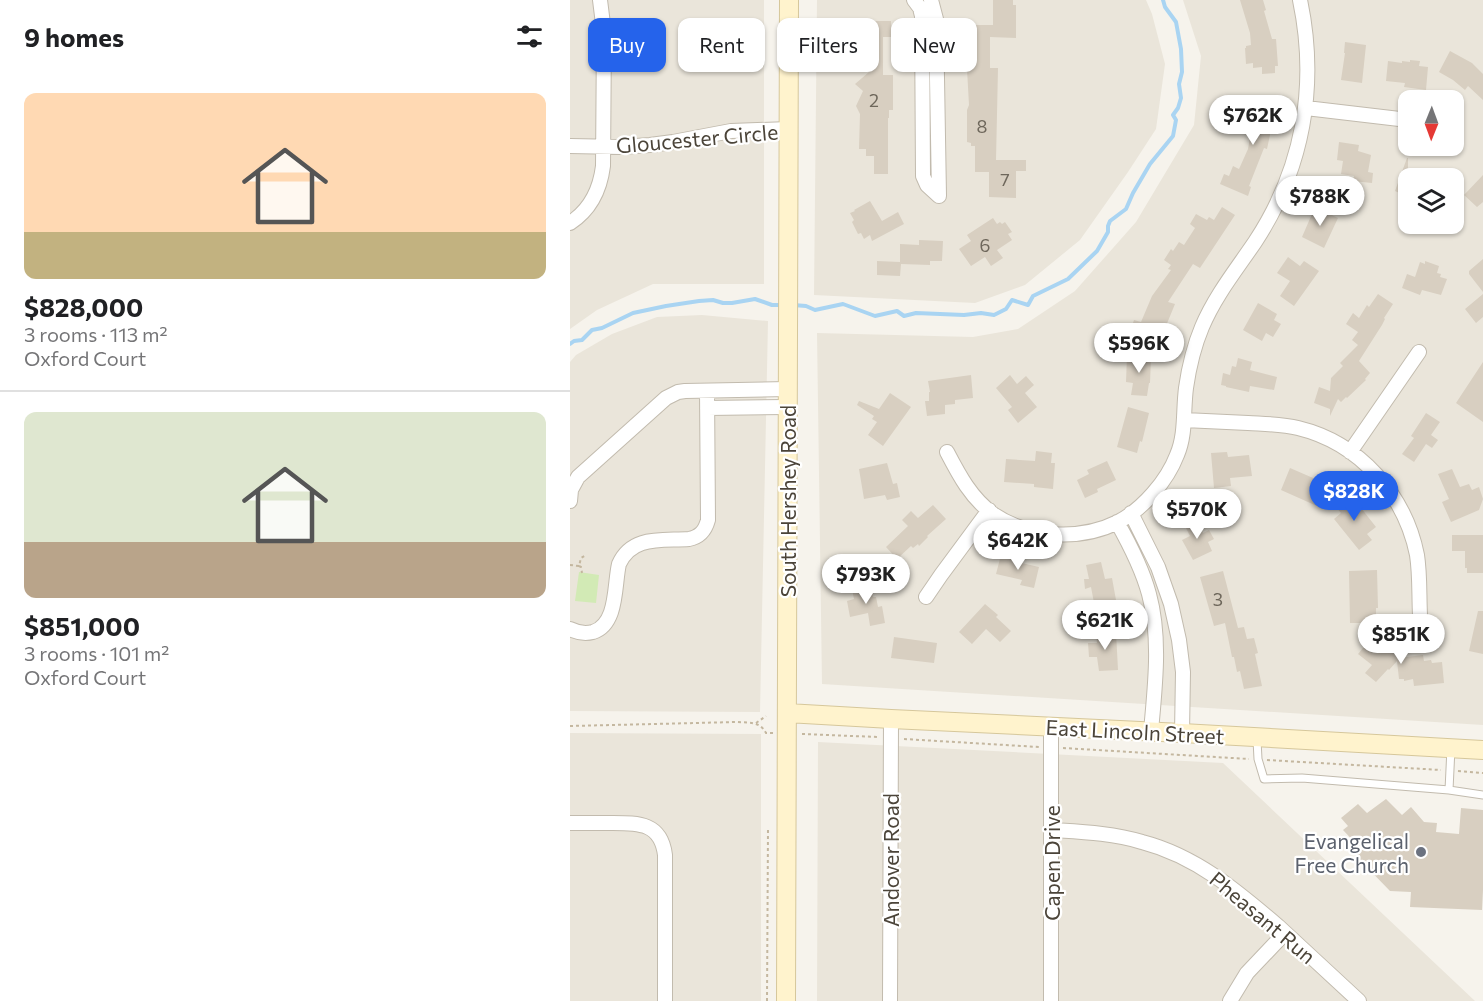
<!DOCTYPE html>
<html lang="en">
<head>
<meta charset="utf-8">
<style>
  body { margin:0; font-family:Commissioner,sans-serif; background:#f6f6f6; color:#202124; height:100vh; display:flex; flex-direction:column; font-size:22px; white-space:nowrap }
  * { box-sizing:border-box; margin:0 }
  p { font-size:20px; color:#757577 }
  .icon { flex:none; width:33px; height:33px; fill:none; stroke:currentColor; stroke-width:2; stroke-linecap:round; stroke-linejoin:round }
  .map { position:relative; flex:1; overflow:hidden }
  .sheet { display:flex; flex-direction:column; background:#fff; width:570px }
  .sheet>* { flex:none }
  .hud { position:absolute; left:18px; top:18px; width:570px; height:54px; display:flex; gap:12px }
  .needle { width:39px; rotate:181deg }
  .controls { position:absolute; left:828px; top:90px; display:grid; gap:12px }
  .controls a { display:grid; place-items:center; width:66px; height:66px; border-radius:12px; background:#fff; box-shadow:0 2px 4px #0004; font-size:30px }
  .price { position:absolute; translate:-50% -51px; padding:0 14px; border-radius:21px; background:#fff; color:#222; font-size:20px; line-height:39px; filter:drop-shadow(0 2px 3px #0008) }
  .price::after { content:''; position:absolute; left:50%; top:36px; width:18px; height:14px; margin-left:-9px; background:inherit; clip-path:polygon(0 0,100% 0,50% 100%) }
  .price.on { background:#2563eb; color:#fff }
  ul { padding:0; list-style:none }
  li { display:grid; align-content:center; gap:12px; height:318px; padding:0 24px }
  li+li { border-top:2px solid #e0e0e0 }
  li span { display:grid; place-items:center; height:186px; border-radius:12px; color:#555 }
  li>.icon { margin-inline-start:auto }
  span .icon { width:108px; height:108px; fill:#fffc; stroke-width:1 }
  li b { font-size:26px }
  h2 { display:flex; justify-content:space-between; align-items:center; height:72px; padding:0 24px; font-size:26px }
  .pill { padding:0 21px; border-radius:12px; background:#fff; box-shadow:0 2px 4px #0004; font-size:21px; line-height:54px }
  .pill.on { background:#2563eb; color:#fff }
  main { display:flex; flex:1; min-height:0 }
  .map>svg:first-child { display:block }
</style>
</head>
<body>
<main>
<section class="sheet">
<h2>9 homes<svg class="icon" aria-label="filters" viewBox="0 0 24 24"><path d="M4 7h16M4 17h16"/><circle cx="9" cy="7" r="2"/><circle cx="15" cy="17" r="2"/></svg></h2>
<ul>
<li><span style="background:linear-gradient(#ffd9b3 75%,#c2b280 0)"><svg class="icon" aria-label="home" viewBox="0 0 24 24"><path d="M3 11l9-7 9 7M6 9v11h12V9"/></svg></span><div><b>$828,000</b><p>3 rooms · 113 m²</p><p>Oxford Court</p></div></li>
<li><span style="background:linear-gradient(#dfe7d0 70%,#b9a48a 0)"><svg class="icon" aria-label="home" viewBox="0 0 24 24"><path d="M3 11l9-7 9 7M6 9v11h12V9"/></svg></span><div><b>$851,000</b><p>3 rooms · 101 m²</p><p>Oxford Court</p></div></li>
</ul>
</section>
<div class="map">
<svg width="913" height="1001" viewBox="0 0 913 1001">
  <rect width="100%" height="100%" fill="#f6f3ec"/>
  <!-- residential -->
  <path fill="#eae5da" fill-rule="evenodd" d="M0,0H194V284H83L27,310L0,329Z
    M247,0H576L582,14L595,64L586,129L558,172L510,240L455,285L405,303L244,295Z
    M613,0H913V725L252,684L247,333L403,337L448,329L505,291L566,222L624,125L631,56ZM838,100H884V146H838ZM838,178H884V224H838Z
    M132,315L198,321L190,712L0,711V362L6,355L42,334L87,317Z
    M0,733L191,734V1001H0Z
    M248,742L653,763L905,1001H247Z"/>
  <!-- green -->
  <path fill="#d2eab5" d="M9,572L29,575L26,603L5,601Z"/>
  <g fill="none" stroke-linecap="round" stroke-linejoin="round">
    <!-- stream -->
    <path stroke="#a9d4f2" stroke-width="4" d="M223,305L236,306L245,310L273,304L305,316L327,311L334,316L346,313L394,315L411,313L424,315L436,309L442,300L458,305L463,296L498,279L527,251L538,232V226L540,221L556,209L563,193L580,164L603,136L606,120L603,115L608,108L611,98L609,84L612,72L611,49L606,22L595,7L593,0
      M0,344L4,341L12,340L22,330L32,328L63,313L96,306L129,301L143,300L153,303H162L185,299L202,305H213"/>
  </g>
  <!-- building -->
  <path fill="#d8cfc1" d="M423,0H443V5H446V38L420,37V68H428L426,160H456V171H446V198L419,197V172H405V146H401V143L397,142V110L399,105L397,69H395V25H423Z
    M670,0H693L696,10L694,11L702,39H706L708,66H705V73L692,74V67L683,68V63L676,64L675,48H676V46L681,45L680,33Z
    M300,21H321V37H313V75H323V110H319V118H318V174H304V156H296V149H289L290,114L286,106L293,91L285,84L306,66H289L288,33H285V24H300Z
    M775,42L796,45L792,83L771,80L775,53H774Z
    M880,51L902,63L913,74V100L898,86L895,90L883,80L869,72Z
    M840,60L850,61L849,66L858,67L856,90L834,87L835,83L816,81L818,61L832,63V61L840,62Z
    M687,98L706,102L703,117H706L704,131L701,130L697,149L694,148L679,186L681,187L678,196L650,184L654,174L659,176L663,166L669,169L678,149L681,132L674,123L676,114H679L681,107L685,108Z
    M769,142L789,145L788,151L801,155L798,172L803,173L802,183L783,181L784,176L771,174L773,161L767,160Z
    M837,158H838V197L825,191Z
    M913,175V202L907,207L894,195Z
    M300,201L312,221L328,212L334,224L302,241L300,235L294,239L291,233L288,234L282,222L284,220L280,213L285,211L284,210Z
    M652,207L665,215L630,268L623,264L598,302L605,304L589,343L560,332L564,320L571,322L582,296L601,270L598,269L601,265L594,260L601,249L603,251L609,242L614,245L625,228L620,224L626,214L637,220L639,217L644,220Z
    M745,207L768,218L754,248L732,237Z
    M423,218L427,224L430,222L432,224L435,222L442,232L438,234L442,240L427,250L433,258L421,266L415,257L401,266L389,249L401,241L397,235Z
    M349,240L373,241L372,261H360V265L331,264L330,276L307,275V261L330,262V244L349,245Z
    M718,257L730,266L734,261L749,271L724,306L710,296L720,281L707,273Z
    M913,259V292L899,274V271Z
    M855,261L869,266L867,273L871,274L870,277L877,279L871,295L852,290L850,295L832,288L837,274L845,277L850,262L855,264Z
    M808,294L823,304L814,318L815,319L812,325L789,361L800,373L795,379L796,380L777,398L776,397L771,402L768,399L760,416V409L744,403L749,387L760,391L761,378L773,366L770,363L788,345L782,340L788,332L776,324L783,313L789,318L797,305L799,307Z
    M913,294V317L906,323L895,309Z
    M688,303L707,314L704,320L711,324L703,337L696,333L692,341L673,330Z
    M557,356L581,357L580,383H579L577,396L561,395L563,383L556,382Z
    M668,358L682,362L680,370L707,377L704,390L680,386L679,392L656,387V386L651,385L653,373L660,375L662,366L666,367Z
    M913,362V422L886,403Z
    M401,375L403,398L385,400V404L375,405V414L357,416L355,401H359V392H360L358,381Z
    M440,375L447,384L456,376L464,385L455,393L467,407L448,423L438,410L442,407L426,388Z
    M320,393L341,407L313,446L298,435L307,422L302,419L304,416L287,405L289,401L309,409Z
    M558,407L579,413L572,442L570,441L567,453L547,447Z
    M856,413L870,422L861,435L868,440L862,448L856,444L844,462L832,454L844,438L841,436Z
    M466,451L482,453L481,463H485L483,489L464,487V484L434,482L436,459L465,461Z
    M657,452L658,457L679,455L682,476L660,478L661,486L644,488L641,453Z
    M537,461L546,480L527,489L528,492L515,498L507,480L519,474L517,470Z
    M317,463L323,484L327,483L330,497L317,500L315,495L294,499L289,469Z
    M720,468L757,484L747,506L711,490Z
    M882,469L890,487L899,484L902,490L909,487L913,499L909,510L881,522L872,502L879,499L868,474Z
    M780,494L806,527L797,534L802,540L789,550L764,519L771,513L765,506Z
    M363,505L376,519L357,536L358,537L349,546L348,544L343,548L341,546L327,559L316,547L338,526L332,520L341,511L348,518Z
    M625,518L633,533L639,530L644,539L638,542L642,551L623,560L612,540L620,536L614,524Z
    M882,535H913V573H897V568H895V551H882Z
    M431,555L447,560V562L469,567L464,588L450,585L452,580L426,574Z
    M531,562L535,579L542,578L546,600L539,602V605L525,608L521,587L515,589L514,579H519L516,565Z
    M807,570L808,608H806V623H780L779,571Z
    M653,571L668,628L674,627L677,639L684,638L688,653L685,654L692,686L674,689L670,671L667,672L664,657H662L655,623L644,626L630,577Z
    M297,585V586L301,585L303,597H306L308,607L312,606L315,623L300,626L298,613L280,617L277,601L284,599L282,589Z
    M415,604L428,615L426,617L441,631L430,642L416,629L402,644L389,632Z
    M908,611H913V654L899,651Z
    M526,632H546L548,670L529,671L527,657H519L518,643H527Z
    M798,636L815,650L817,648L829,658L853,655L854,661L861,660L862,663L872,662L874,683L844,686L843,679L834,681V679H829L827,661L819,670L818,669L806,682L795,673L802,665L788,654L793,648V642Z
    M324,637L367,643L364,663L321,658Z
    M816,799L832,815L841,807L854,822L867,823L866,832L889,834L891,808L913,810V890L912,910L840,907L841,892L820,891L785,855L791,849L773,830L778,826L771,818L788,804L797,813Z"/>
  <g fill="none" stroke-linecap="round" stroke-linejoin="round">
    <!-- lane casing -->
    <g stroke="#c2bbae" stroke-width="9">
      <path id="lane" d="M687,740L688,759L694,779L732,778L879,790L913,795
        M879,790L881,748"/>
    </g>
    <!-- street casing -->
    <g stroke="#c2bbae" stroke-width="16">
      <path id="street" d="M344,0L350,8L352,16L353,176L357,185L369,196L366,19L361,0
        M736,108L838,120
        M0,146L51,147L80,145L103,142L161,131L219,129
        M0,223C20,210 30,190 33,166L34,32L30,0
        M137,408L217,407
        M614,420C636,421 657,422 678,423C695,424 712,424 728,428C790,443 835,495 847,555C850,574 849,595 850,615
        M377,452C389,475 401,498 423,514C458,538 510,541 548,522C573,509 597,481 607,455C616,434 613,411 616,388C619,367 624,346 632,327C645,296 666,270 685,242C733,169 748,86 730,0
        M780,452L849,352
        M0,501L1,490L8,477L96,398L108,392L115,391L217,389
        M561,513L588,567L601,604L609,640L613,672L612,733
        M547,522C560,545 572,568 579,594C591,638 585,686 581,731
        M356,597L371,575L419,510
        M0,629C8,633 15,634 23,632C48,624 44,585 49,564C62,535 92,541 119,539C130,537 135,531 138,520L137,391
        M0,823C14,823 28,823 43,823C69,823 91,823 95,855V1001
        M481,830C512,832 542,833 572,842C626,856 667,891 708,926C735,951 762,976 789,1001
        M320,1001L321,719
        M481,1001V726
        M660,1001L677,973L715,933"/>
    </g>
    <!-- secondary casing -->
    <g stroke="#d6c79b" stroke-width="20">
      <path id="secondary" d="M217,713L321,719L612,733L913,750
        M216,1001L219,0"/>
    </g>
    <!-- path -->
    <path stroke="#c4b79f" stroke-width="2" stroke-dasharray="3 3" stroke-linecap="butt" d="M0,565L9,566L11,558L16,555
      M9,566L11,567L12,573
      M186,723L196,716
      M0,726L167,722C179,723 190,721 196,733H203
      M232,734L308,737
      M334,739L469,747
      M493,748L679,759
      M697,760L871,770
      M888,771L913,773
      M197,1001L198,828"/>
    <!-- lane -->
    <use href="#lane" stroke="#fff" stroke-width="7"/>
    <!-- street -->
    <use href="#street" stroke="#fff" stroke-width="14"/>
    <!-- secondary -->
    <use href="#secondary" stroke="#fff3cd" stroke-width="18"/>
  </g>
  <!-- markers -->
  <circle fill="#6b7280" stroke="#fff" stroke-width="2" cx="851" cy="852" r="6"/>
  <g text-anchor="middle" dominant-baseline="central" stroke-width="4.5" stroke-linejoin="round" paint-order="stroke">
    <!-- number labels -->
    <g font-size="18" fill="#6e675b">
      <text x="304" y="100">2</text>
      <text x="412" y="126">8</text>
      <text x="435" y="179">7</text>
      <text x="415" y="245">6</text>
      <text x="648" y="599">3</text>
    </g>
    <!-- street labels -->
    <g font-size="21" fill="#4b4439" stroke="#fff">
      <text transform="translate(127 138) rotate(-5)">Gloucester Circle</text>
      <text transform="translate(217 501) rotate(-90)">South Hershey Road</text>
      <text transform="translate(565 731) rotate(3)">East Lincoln Street</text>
      <text transform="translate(320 860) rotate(-90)">Andover Road</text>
      <text transform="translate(481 863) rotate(-90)">Capen Drive</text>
      <text transform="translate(693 917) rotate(40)">Pheasant Run</text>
    </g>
    <!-- worship labels -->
    <g font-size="21" fill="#5b616d" stroke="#fff" text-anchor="end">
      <text x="839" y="840">Evangelical<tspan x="839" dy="24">Free Church</tspan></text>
    </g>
  </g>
</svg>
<div class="controls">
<a><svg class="needle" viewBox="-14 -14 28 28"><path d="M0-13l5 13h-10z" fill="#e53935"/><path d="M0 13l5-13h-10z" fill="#757577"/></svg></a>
<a><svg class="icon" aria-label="layers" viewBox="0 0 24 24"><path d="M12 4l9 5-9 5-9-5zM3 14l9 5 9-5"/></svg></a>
</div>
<b class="price" style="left:683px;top:146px">$762K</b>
<b class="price" style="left:750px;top:227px">$788K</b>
<b class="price" style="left:569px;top:374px">$596K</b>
<b class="price on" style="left:784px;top:522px">$828K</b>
<b class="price" style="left:627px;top:540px">$570K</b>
<b class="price" style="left:448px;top:571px">$642K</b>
<b class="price" style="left:296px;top:605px">$793K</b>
<b class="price" style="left:535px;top:651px">$621K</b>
<b class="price" style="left:831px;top:665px">$851K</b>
<div class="hud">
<a class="pill on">Buy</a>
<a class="pill">Rent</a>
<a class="pill">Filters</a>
<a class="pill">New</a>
</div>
</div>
</main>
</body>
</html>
